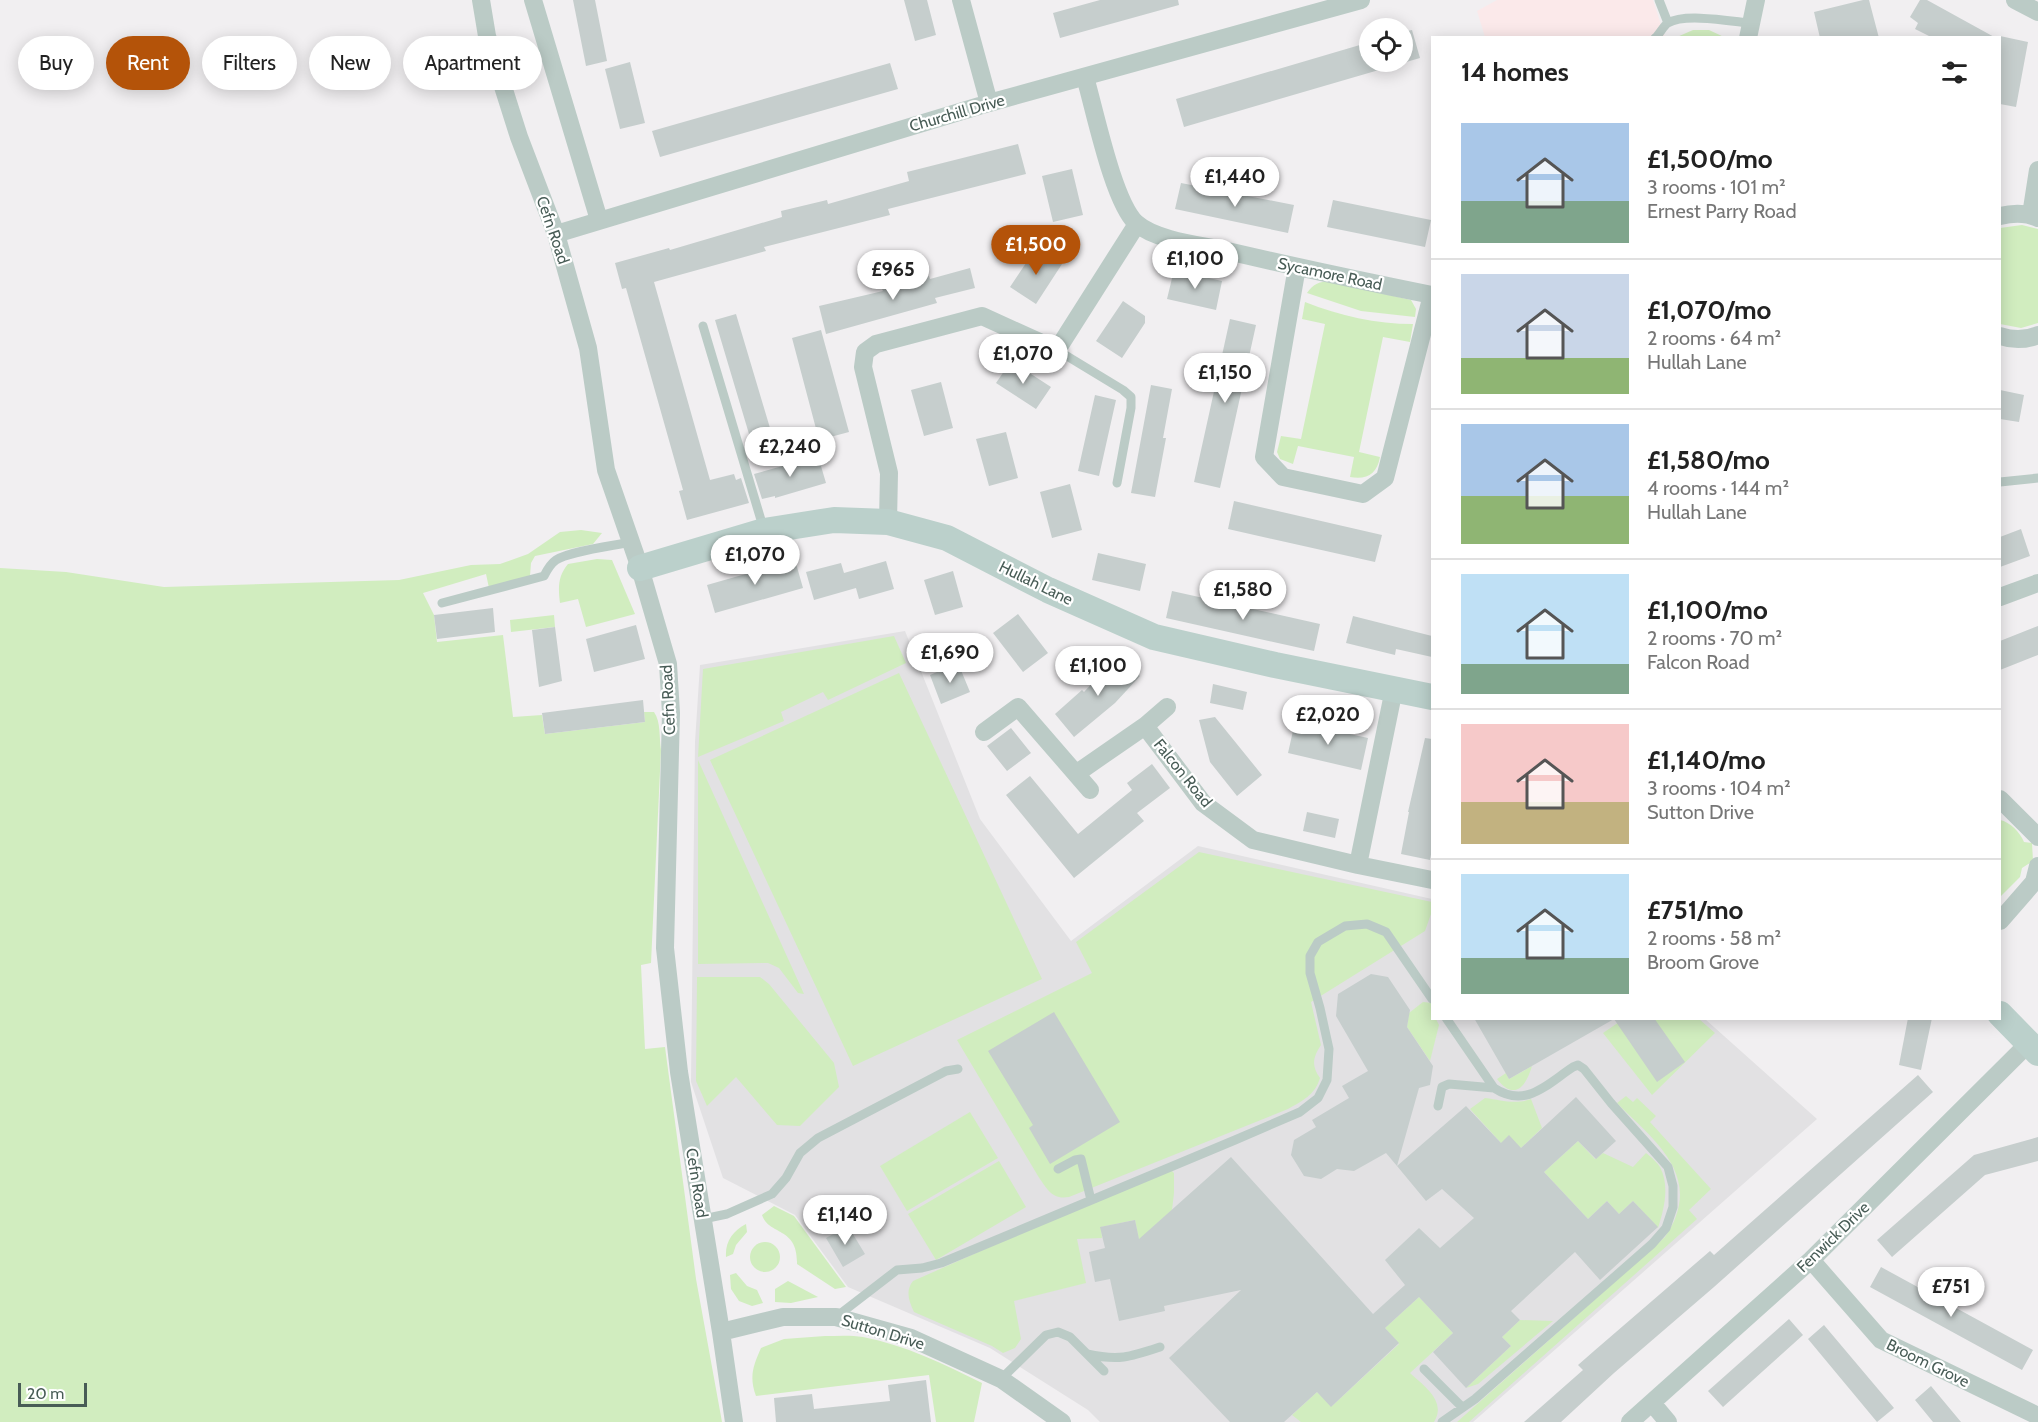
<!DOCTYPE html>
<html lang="en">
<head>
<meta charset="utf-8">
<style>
  body { margin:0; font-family:Cabin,sans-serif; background:#f6f6f6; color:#222; height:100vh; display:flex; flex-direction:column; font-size:22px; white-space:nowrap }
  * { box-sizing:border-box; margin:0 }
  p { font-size:20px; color:#767676 }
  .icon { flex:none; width:33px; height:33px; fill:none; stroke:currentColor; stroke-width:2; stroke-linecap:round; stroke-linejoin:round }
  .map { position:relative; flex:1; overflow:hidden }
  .drawer { position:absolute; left:1431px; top:36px; width:570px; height:984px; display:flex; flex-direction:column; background:#fff; border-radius:0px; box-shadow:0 3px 15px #0003 }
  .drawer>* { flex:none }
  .banner { position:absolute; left:18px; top:36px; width:570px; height:54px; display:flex; gap:12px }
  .buttons { position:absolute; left:1359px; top:18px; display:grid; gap:12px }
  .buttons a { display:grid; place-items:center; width:54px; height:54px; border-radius:50%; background:#fff; box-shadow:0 3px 15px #0003; font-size:30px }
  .scale { position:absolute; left:18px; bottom:15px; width:69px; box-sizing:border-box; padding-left:6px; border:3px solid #485c56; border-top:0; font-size:16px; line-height:21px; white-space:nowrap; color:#485c56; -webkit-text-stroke:4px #fff; paint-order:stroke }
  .price { position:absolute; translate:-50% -51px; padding:0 14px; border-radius:21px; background:#fff; color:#222; font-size:20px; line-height:39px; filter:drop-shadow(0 2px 3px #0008) }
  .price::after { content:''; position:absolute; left:50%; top:36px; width:18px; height:14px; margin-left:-9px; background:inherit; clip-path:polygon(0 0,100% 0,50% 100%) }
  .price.selected { background:#b45309; color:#fff }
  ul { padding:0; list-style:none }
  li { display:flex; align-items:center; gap:18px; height:150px; padding:0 30px }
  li+li { border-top:2px solid #e0e0e0 }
  li span { display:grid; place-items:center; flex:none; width:168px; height:120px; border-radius:0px; color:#555 }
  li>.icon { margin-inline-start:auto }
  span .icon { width:72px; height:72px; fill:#fffc; stroke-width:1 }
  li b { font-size:26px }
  h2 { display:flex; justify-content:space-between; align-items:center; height:72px; padding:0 30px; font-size:26px }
  .pill { padding:0 21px; border-radius:27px; background:#fff; box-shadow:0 3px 15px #0003; font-size:21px; line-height:54px }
  .pill.selected { background:#b45309; color:#fff }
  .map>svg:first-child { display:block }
</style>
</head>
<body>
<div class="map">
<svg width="2038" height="1422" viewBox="0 0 2038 1422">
  <rect width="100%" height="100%" fill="#f1eff1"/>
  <!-- commercial -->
  <path fill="#fbe9ea" d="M1497,0H1653L1665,37H1485L1477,11Z"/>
  <!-- education -->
  <path fill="#e2e1e3" d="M905,631L980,819L1071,941L1198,846L1432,899V1018L1705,1019L1817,1119L1473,1422H1100L1088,1410L990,1348L848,1287L795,1215L723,1178L691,1082L695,742L700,665Z"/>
  <!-- green -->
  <path fill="#d1edbf" d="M1693,30H1709L1724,37H1677Z
    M2022,225L2038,229V323L2021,328L2000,324V228Z
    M1329,281L1411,300L1416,309L1415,317L1361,311L1307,293C1313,284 1319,282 1329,281Z
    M1305,302C1340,316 1376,324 1413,324L1410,342L1383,337L1359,452L1380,457C1377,474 1367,480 1350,477L1354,457L1298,446L1293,464L1280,459L1277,452L1281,436L1301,439L1325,324L1302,319Z
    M581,530L602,533L593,544L535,556L531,563L530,576L489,588L486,574L423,593L434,615L437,642L503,635L513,717L542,715L545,734L645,722L644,712H654C661,722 659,737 661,750L651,963L641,965L645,1049L665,1047L696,1279L722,1422H0V568L66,572L164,587L399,580L471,565L500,564L528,554L560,532Z
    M597,559L612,560L635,614L586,627L578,599L560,603C558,587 558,576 568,564Z
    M554,615L555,627L511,632L510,620Z
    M894,636L906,663L828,700L823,692L781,712L784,721L698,757L703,669Z
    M899,673L1042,979L853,1066L710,760Z
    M698,760L804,994L798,993L779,968L768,963L698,964Z
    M2000,820C2010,822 2020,832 2024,842L2032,843L2033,861L2022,868L2020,877L2000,897Z
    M1199,852L1432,902V914H1431L1425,931L1311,1002L1321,1045C1313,1057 1311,1066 1320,1078C1315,1095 1302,1101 1288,1109L1069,1197C1052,1200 1047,1189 1038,1176L957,1040L1092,973L1076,942Z
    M697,977H760L769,984L834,1063L839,1087L800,1126L777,1125L736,1077L707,1106L696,1081Z
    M1423,1002L1432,1003V1018L1436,1019L1439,1025L1430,1061L1407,1027L1409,1013Z
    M1625,1018L1699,1019L1715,1033L1652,1095L1603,1033Z
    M1532,1066C1526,1087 1514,1101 1497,1079L1506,1073L1509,1079Z
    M1626,1096L1633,1102L1637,1098L1656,1116L1650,1122L1711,1189L1689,1210L1697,1219L1469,1422H1457L1665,1237C1669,1230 1674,1223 1676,1216C1694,1167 1647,1134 1617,1103Z
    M1485,1098C1502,1100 1514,1105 1531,1099L1542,1128L1521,1148L1501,1143L1470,1109Z
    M970,1112L998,1158L907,1211L880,1166Z
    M1578,1141L1595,1159L1603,1153L1633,1167L1646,1153C1651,1157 1657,1162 1660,1167C1670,1186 1664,1209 1658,1228L1633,1201L1619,1214L1607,1201L1588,1219L1544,1172Z
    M999,1161L1026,1207L936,1260L908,1214Z
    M1171,1170L1174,1173V1193L1172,1210L1139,1240L1135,1220L1101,1227L1102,1238L1077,1239L1086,1283L1014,1301L1021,1339L1015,1348L1003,1353L992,1346L914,1312C909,1301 905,1291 913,1281L1062,1215Z
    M774,1206L794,1216L846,1287L835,1289L797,1264C798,1226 769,1236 762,1215Z
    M746,1224L747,1232L736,1245L733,1254L726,1257C725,1241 733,1231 746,1224Z
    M750 1257a15 15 0 1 1 30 0a15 15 0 1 1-30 0Z
    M736,1273L747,1286L757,1290L763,1303L752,1306L739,1301L731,1289L730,1275Z
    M788,1281L818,1297L791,1303L775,1302V1289Z
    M1419,1297L1453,1333L1410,1373C1424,1386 1447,1401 1434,1422H1301L1292,1415L1317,1392L1332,1406L1399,1344L1385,1328Z
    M1520,1320L1553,1321L1478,1384L1466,1388L1511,1346L1502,1337Z
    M825,1336C837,1336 851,1335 863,1337C905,1345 944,1364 982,1383L974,1422H936L929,1375L756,1396C749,1377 753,1366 761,1348L784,1339Z"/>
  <!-- building -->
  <path fill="#c6cecd" d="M573,0H595L607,61L586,66Z
    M904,0H927L936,35L915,41Z
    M1100,0H1178L1179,5L1060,38L1053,13Z
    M1863,0H1869L1879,38H1820L1814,12Z
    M1920,0H1927L1996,38H1933L1915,29L1918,23L1910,17Z
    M1412,30L1420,58L1184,127L1176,99L1370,42V62H1402V32Z
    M2000,36L2028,42L2016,107L2000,104Z
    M630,62L645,123L620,129L605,69Z
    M890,63L898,89L660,157L652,131Z
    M1018,144L1026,174L888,209L890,215L764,247L766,251L654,282L710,480L734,474L736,480L741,478L749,503L687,520L679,491L683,490L626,288L622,289L615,263L669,248L670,250L782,217L781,211L827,200L828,204L909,181L907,172Z
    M1072,169L1083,215L1053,222L1042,176Z
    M1181,183L1294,205L1288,233L1175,209Z
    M1333,200L1431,220L1425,247L1327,227Z
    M1034,251H1042L1062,264L1036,304L1010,287Z
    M970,268L975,288L935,298L937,303L826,334L819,306L883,291L882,289L929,276L930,279Z
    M1174,270L1222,281L1216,310L1167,299Z
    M1123,301L1145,316V323L1122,358L1096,341Z
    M736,314L770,428L749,434L715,320Z
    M1230,319L1256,325L1220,488L1194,482Z
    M821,330L849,432L819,440L792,338Z
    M1011,361L1051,387L1036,409L996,383Z
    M941,382L953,428L924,436L911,390Z
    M1151,385L1172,389L1163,438H1166L1155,497L1131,493Z
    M2000,390L2024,395L2019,422L2000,419Z
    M1095,395L1116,400L1099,476L1078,471Z
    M1006,432L1018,478L989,486L976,439Z
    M818,456L826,483L775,498V496L762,499L754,474Z
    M1070,484L1082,530L1052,538L1040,492Z
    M1234,501L1382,535L1375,562L1228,529Z
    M2021,529L2030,556L2000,567V537Z
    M1098,553L1146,564L1140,591L1092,580Z
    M795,560L803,588L715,613L707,585Z
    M886,561L894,589L859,599L856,588L814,600L806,572L841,563L844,573Z
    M953,571L963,607L935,615L924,580Z
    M1172,591L1320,624L1314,651L1166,618Z
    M493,608L495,632L437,639L434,615Z
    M1018,614L1048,653L1023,672L993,633Z
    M1353,616L1432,636V657L1396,649L1395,655L1346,643Z
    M636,625L645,659L594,672L586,639Z
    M2038,626V655L2000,670V641Z
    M555,627L562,681L539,687L532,630Z
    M1118,656L1140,676L1115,703L1074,737L1055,714L1082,690L1084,692Z
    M958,663L970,692L941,704L930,675Z
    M1213,684L1247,692L1243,710L1210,703Z
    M643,700L645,722L545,734L542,713Z
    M1215,717L1262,775L1237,796L1210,762L1199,720Z
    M1295,722L1368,738L1361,770L1288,753Z
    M1011,728L1031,753L1007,771L987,746Z
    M1425,738L1432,739V849L1430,860L1401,854L1409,812H1408Z
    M1152,764L1170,788L1137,813L1144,821L1074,878L1006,795L1030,776L1078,834L1132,790L1127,783Z
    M1307,812L1339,819L1335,838L1303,831Z
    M1371,974L1388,977L1410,1010L1407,1027L1433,1066L1430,1085L1419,1088L1397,1166L1386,1153L1354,1171L1337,1169L1321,1179L1304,1176L1291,1155L1294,1140L1316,1127L1312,1120L1349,1098L1342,1086L1368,1071L1336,1016L1338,994Z
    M1054,1012L1120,1122L1050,1164L1029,1128L1033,1125L988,1051Z
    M1474,1018H1654L1685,1062L1657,1082L1614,1019L1509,1079Z
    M1908,1018H1932L1921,1070L1899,1065Z
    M1918,1075L1933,1092L1714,1287L1614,1373L1561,1422H1524L1583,1370L1578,1365L1594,1351L1710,1251L1714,1255Z
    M1576,1097L1616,1141L1596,1159L1578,1141L1544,1172L1588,1219L1607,1201L1619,1214L1633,1201L1658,1227L1600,1280L1575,1252L1511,1311L1520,1320L1502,1337L1511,1346L1466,1388L1433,1352L1453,1333L1419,1297L1385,1328L1399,1343L1331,1407L1317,1392L1284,1422H1230L1169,1358L1241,1290L1164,1306L1165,1311L1119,1321L1110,1279L1095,1282L1089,1252L1105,1248L1100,1227L1135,1220L1139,1239L1231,1157L1373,1314L1405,1285L1385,1260L1419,1228L1440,1248L1474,1218L1442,1189L1426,1201L1397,1166L1466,1106L1501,1143L1509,1135L1521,1148Z
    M2038,1137V1161L1985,1175L1892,1257L1877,1240L1974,1155Z
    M848,1226L865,1254L843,1267L826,1238Z
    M1881,1267L2033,1350L2022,1370L1870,1287Z
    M1789,1319L1803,1335L1723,1407L1708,1391Z
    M1824,1325L1894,1408L1877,1422L1808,1339Z
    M926,1380L931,1422H776L774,1398L812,1394L814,1409L890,1401L888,1385Z
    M1931,1386L1961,1422H1933L1915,1400Z"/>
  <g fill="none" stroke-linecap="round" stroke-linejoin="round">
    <!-- lane -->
    <path stroke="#bbcbc6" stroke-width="9" d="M1659,0L1668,23
      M1655,38C1660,34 1663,26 1668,23C1684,13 1730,21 1749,23
      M703,326L764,530
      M1057,350L1123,390L1131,397V408L1117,483
      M2000,482L2038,478
      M442,603L544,576C547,570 550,564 556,560C570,551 612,546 631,542
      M1438,1106L1442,1087L1449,1084L1494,1088
      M1058,1169L1075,1160L1081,1159L1091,1200
      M703,1219L727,1214L772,1194L786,1178L800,1153L818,1138L946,1071L958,1069
      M836,1317L897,1270L922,1268L941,1263L1235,1140L1300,1112L1318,1098L1327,1080L1329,1049L1320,1008L1310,973V956L1318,942L1345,926L1367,924L1386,932L1432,999
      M1087,1354C1119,1361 1130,1357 1160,1347
      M1424,1369L1462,1407
      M1001,1379L1046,1335L1058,1332L1070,1337L1104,1371
      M1442,1422L1475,1399L1652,1244L1666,1228L1673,1207V1186L1668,1167L1611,1103L1584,1069L1578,1065L1573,1067C1547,1084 1526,1109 1494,1088L1446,1018"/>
    <!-- street -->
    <path stroke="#bbcbc6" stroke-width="18" d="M481,0L487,36L519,137L556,234L588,348L606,470L640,568L668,664L671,713L665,948L679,1072L721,1332L734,1422
      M533,0L599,220
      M961,0L989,103
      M2015,0L2038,12
      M1748,38L1756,0
      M1085,77C1095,111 1113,201 1136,223C1155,240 1198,245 1223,250C1292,266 1362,281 1432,295
      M2031,215L2038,170
      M2000,216C2012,213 2025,212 2038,218
      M556,234L989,103L1361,0
      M1297,267L1264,457L1283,477L1363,494L1385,478L1432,295
      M2000,336C2012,340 2026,340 2038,335
      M888,522L889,473L863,367L865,352L876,344L982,316L1057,350L1137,224
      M2000,597L2038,583
      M1167,707L1145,726L1203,803L1253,840L1358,865L1432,880
      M984,732L1018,707L1090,790
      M1077,773L1145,726
      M2000,799L2038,837
      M1358,865L1394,689
      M2000,921L2034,882L2038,866
      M1811,1260L1881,1340L2038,1416
      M721,1332L783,1317H836L911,1338L1001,1379L1062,1422
      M1652,1403L1668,1422
      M1630,1422L1811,1260L2028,1044"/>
    <!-- secondary -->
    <path stroke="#bbd0cb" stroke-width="26" d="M640,568L764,531L834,520L888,522L947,538L1048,590L1154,637L1275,665L1432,697
      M2000,1014L2038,1053"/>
  </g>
  <g text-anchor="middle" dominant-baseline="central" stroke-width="4.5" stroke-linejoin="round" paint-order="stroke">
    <!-- street labels -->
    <g font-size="16" fill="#485c56" stroke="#fff">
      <text transform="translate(957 113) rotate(-16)">Churchill Drive</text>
      <text transform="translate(553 230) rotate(71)">Cefn Road</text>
      <text transform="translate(1330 274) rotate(12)">Sycamore Road</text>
      <text transform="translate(1036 583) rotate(26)">Hullah Lane</text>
      <text transform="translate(668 700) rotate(-93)">Cefn Road</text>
      <text transform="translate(1183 773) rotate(51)">Falcon Road</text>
      <text transform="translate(697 1183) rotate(81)">Cefn Road</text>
      <text transform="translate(1833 1237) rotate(-44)">Fenwick Drive</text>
      <text transform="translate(883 1332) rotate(17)">Sutton Drive</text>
      <text transform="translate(1928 1363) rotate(26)">Broom Grove</text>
    </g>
  </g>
</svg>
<div class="buttons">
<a><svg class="icon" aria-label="locate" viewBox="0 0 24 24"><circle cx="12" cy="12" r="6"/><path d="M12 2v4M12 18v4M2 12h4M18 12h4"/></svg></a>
</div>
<div class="scale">20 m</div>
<b class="price" style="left:1235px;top:208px">£1,440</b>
<b class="price selected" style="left:1036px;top:276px">£1,500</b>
<b class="price" style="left:1195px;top:290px">£1,100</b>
<b class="price" style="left:893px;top:301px">£965</b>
<b class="price" style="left:1023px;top:385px">£1,070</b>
<b class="price" style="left:1225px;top:404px">£1,150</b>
<b class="price" style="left:790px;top:478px">£2,240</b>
<b class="price" style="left:755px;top:586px">£1,070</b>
<b class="price" style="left:1243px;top:621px">£1,580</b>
<b class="price" style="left:950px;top:684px">£1,690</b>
<b class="price" style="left:1098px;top:697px">£1,100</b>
<b class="price" style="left:1328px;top:746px">£2,020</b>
<b class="price" style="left:845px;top:1246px">£1,140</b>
<b class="price" style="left:1951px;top:1318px">£751</b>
<div class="banner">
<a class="pill">Buy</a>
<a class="pill selected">Rent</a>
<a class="pill">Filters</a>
<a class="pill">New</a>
<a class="pill">Apartment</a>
</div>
<section class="drawer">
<h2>14 homes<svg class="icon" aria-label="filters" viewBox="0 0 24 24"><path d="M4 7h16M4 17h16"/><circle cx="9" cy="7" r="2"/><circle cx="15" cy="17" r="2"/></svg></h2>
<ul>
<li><span style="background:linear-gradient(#a9c7e8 65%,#7fa58c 0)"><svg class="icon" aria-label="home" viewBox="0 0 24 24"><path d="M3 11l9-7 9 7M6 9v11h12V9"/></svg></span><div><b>£1,500/mo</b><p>3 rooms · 101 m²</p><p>Ernest Parry Road</p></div></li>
<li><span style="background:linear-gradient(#c9d6e8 70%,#8fb573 0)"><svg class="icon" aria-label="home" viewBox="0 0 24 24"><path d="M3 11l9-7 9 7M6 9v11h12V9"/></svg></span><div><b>£1,070/mo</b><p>2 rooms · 64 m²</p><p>Hullah Lane</p></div></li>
<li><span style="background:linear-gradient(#a9c7e8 60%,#8fb573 0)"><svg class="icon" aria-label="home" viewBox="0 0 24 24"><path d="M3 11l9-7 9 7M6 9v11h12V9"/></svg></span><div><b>£1,580/mo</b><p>4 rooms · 144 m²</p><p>Hullah Lane</p></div></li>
<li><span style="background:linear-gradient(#bfe0f5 75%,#7fa58c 0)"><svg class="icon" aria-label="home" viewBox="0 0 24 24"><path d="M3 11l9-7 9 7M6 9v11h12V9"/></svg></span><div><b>£1,100/mo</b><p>2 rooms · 70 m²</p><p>Falcon Road</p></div></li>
<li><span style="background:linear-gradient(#f6c9c9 65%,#c2b280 0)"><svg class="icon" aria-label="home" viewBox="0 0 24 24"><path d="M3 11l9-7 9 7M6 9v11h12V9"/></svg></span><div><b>£1,140/mo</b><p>3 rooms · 104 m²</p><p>Sutton Drive</p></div></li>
<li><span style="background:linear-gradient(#bfe0f5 70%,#7fa58c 0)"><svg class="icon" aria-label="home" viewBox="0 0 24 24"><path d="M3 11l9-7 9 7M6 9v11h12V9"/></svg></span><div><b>£751/mo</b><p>2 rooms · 58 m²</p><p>Broom Grove</p></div></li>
</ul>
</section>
</div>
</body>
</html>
